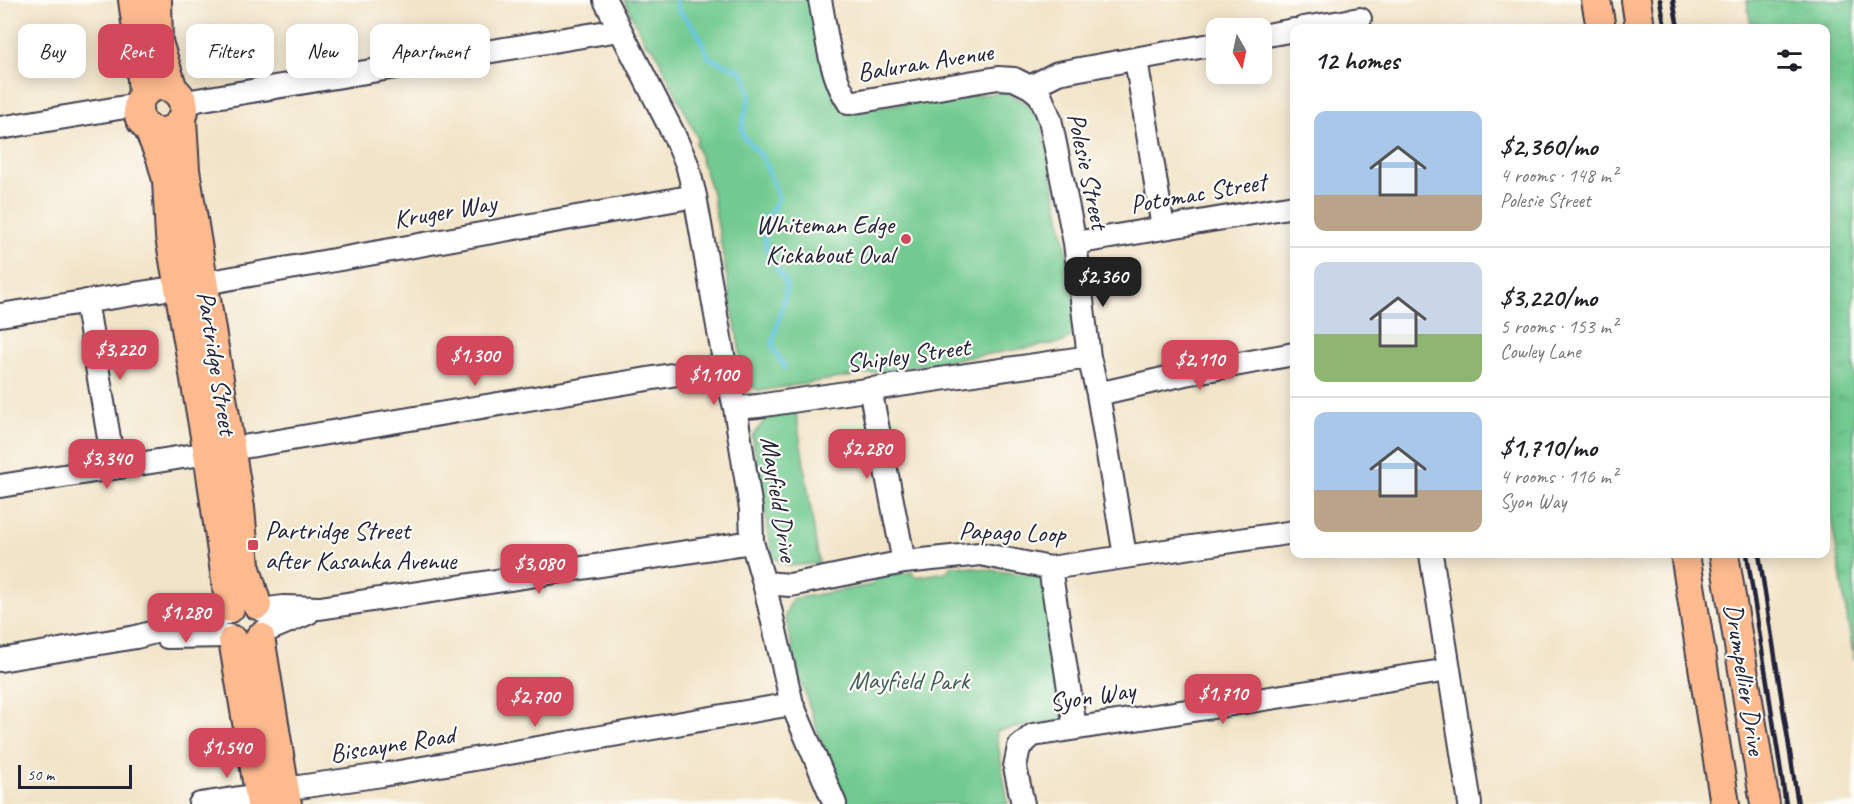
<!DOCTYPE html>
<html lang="en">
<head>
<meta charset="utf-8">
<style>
  body { margin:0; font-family:Caveat,sans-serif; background:#f6f6f6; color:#202124; height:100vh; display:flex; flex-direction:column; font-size:22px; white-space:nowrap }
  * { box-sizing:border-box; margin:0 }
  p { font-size:20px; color:#757577 }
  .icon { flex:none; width:33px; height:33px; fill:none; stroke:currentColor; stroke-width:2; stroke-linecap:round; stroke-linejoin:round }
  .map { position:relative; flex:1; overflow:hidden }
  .panel { position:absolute; left:1290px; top:24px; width:540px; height:534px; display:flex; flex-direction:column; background:#fff; border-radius:12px; box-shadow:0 3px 15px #0003 }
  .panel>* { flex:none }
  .guide { position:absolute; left:18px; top:24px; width:570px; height:54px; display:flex; gap:12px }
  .needle { width:39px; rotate:171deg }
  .fabs { position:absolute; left:1206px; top:18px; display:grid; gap:12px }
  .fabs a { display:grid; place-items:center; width:66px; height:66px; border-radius:12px; background:#fff; box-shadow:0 3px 15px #0003; font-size:30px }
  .scale { position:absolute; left:18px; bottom:15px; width:114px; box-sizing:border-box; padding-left:6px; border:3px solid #22223b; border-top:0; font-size:16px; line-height:21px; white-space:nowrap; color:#22223b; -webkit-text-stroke:4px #fdfcf7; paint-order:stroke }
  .price { position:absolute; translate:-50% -51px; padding:0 14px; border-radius:12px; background:#d1495b; color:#fff; font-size:20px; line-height:39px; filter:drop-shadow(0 2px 3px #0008) }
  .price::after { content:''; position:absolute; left:50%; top:36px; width:18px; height:14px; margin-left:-9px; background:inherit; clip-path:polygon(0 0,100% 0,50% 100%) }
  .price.on { background:#222; color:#fff }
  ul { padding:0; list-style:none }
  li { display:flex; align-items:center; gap:18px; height:150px; padding:0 24px }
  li+li { border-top:2px solid #e0e0e0 }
  li span { display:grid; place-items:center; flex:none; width:168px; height:120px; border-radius:12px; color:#555 }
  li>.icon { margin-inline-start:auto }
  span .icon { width:72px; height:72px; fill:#fffc; stroke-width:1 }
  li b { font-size:26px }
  h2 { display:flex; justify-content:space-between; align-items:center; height:72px; padding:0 24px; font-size:26px }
  .chip { padding:0 21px; border-radius:12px; background:#fff; box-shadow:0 3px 15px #0003; font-size:21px; line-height:54px }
  .chip.on { background:#d1495b; color:#fff }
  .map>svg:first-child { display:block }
</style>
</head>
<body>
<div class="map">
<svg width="1854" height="804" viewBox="0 0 1854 804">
  <defs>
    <pattern id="grass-tufts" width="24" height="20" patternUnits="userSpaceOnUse" patternTransform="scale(1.5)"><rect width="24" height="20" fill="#72ca90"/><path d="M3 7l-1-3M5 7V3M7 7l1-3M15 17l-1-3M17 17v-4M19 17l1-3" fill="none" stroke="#62ad7d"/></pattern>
  </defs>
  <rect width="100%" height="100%" fill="#fdfcf7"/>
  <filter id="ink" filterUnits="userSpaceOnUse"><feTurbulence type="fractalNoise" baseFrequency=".0167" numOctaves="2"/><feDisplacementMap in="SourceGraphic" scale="12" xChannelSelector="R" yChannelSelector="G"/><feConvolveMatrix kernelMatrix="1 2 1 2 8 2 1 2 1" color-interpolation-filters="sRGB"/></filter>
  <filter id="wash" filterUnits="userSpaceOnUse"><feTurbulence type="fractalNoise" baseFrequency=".008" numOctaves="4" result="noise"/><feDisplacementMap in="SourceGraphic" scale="24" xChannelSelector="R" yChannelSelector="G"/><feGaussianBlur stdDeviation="1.35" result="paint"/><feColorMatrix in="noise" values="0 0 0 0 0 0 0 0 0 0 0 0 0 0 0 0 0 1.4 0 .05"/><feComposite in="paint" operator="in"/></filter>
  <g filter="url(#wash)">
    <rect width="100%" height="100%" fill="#f2e4c8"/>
    <!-- grass -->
    <path fill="url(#grass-tufts)" stroke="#4a7666" stroke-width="1.5" d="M1747,0H1854V660L1826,485V28H1751Z"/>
    <!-- park -->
    <path fill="#72ca90" stroke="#4a7666" stroke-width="1.5" d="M624,0H818L849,110L1006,92L1029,105L1041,121L1082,327L1064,342L759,391L745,381L712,192L696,145L697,137L654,49L646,44Z
      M796,412L819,563L790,566L773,558L752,436L766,419Z
      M953,565L1043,577L1066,720L996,731L1008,804H846L819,736L797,668L785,616L792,599L872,585L877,577L911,572L916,577L946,572Z"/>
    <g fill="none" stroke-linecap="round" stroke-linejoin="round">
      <!-- stream -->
      <path stroke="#64c4e2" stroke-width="4.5" d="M675,0L679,11L697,31L709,58L742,71L747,81L750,96L742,126L743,136L763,158L779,198L772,211L763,219L766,249L787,285L783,304L772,345L785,368"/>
    </g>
  </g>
  <g filter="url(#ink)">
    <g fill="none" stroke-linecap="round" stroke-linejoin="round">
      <!-- minor casing -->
      <g stroke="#413f50" stroke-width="26">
        <path id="minor" d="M605,0L673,133L687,164L695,196L725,366L735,408L751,509L752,542L764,583L792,704L835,804
          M820,0C827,34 829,74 849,103L998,78L1014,79L1030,87L1058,73L1216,44
          M1303,28L1360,19
          M1262,36L1294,30
          M1136,59L1163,228
          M1030,87L1040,95L1050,119L1075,243L1089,357L1098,394L1125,556
          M184,106L197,100L619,30
          M0,128L131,106L138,109
          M1075,243L1294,206
          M205,283L695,196
          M86,301L114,468
          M0,315L179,287
          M870,389L904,562
          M1098,394L1185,374L1294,354
          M735,408L758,406L1089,357
          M231,449L725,366
          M0,486L208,453
          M1431,554L1470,804
          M1050,568L1075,727
          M764,583L790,585L904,562L980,554L1050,568L1294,532
          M262,610L283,607L320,608L752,542
          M263,632L308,613
          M167,637L229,636
          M0,660L136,637L226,613
          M285,789L382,775L792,704
          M200,804L259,795
          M1023,804L1015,767L1019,747L1033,735L1449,670"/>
      </g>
      <!-- major casing -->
      <g stroke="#413f50" stroke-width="32">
        <path id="major" d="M133,0L140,51L143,95
          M157,0L158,42L173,89
          M1596,0L1601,28
          M1636,0L1640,28
          M138 109a23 23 0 1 1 46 0a23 23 0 1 1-46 0Z
          M182,120L185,170L240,508L245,565L257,605
          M148,128L161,158L167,180L170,237L208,453L230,608
          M1685,554L1725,804
          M1724,554L1765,804
          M260,637L287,804
          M233,640L261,804"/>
      </g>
      <!-- minor -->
      <use href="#minor" stroke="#fff" stroke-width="22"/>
      <!-- major -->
      <use href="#major" stroke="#fcba8e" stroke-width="28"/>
      <!-- rail -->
      <path stroke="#22223b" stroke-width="4.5" d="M1660,0L1665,28
        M1673,0L1678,28
        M1747,554L1786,804
        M1759,554L1798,804"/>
    </g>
  </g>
  <!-- markers -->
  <g fill="#d1495b" stroke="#fdfcf7" stroke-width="2">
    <circle cx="906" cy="239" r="6"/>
    <rect x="247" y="539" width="12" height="12" rx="3"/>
  </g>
  <g text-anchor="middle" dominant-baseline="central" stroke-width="4.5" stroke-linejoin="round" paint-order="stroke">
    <!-- street labels -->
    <g font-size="26" fill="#22223b" stroke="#fdfcf7">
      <text transform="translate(925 62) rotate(-9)">Baluran Avenue</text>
      <text transform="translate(1088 171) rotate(78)">Polesie Street</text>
      <text transform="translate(1198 193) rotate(-10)">Potomac Street</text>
      <text transform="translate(445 211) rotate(-10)">Kruger Way</text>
      <text transform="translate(908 355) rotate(-8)">Shipley Street</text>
      <text transform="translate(217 363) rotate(81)">Partridge Street</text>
      <text transform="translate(779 499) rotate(81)">Mayfield Drive</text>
      <text transform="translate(1012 532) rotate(2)">Papago Loop</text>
      <text transform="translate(1745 679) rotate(81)">Drumpellier Drive</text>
      <text transform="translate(1092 696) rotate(-9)">Syon Way</text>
      <text transform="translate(392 744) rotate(-9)">Biscayne Road</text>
    </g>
    <!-- poi labels -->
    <g font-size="26" fill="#22223b" stroke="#fdfcf7" text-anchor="end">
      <text x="894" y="224">Whiteman Edge<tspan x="894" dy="30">Kickabout Oval</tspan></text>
      <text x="265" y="530" text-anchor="start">Partridge Street<tspan x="265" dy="30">after Kasanka Avenue</tspan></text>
    </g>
    <!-- park labels -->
    <g font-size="26" fill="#3e5d59" stroke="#fdfcf7">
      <text x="909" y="680">Mayfield Park</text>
    </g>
  </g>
</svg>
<div class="fabs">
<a><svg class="needle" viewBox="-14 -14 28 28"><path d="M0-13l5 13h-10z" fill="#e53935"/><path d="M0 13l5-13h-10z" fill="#757577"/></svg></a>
</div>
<div class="scale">50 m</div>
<b class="price on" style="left:1103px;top:308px">$2,360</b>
<b class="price" style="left:120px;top:381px">$3,220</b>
<b class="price" style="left:475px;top:387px">$1,300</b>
<b class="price" style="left:1200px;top:391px">$2,110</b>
<b class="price" style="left:714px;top:406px">$1,100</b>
<b class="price" style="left:867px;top:480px">$2,280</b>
<b class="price" style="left:107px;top:490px">$3,340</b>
<b class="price" style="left:539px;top:595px">$3,080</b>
<b class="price" style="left:186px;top:644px">$1,280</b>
<b class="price" style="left:1223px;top:725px">$1,710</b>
<b class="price" style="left:535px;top:728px">$2,700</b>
<b class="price" style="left:227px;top:779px">$1,540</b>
<div class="guide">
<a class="chip">Buy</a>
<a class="chip on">Rent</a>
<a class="chip">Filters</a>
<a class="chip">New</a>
<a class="chip">Apartment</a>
</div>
<section class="panel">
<h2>12 homes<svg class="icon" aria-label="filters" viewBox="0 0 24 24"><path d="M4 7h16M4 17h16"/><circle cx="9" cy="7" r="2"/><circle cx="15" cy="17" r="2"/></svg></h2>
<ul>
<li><span style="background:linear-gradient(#a9c7e8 70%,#b9a48a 0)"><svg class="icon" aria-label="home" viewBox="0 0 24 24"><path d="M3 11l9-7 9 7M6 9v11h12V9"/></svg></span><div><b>$2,360/mo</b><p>4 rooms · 148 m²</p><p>Polesie Street</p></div></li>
<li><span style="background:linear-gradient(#c9d6e8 60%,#8fb573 0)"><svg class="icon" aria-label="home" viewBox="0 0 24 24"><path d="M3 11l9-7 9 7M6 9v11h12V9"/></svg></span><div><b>$3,220/mo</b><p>5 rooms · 153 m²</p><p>Cowley Lane</p></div></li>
<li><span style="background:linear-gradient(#a9c7e8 65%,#b9a48a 0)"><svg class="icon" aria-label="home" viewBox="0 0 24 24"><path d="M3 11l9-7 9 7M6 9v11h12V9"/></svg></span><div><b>$1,710/mo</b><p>4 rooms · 116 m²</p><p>Syon Way</p></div></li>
</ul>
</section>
</div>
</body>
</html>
